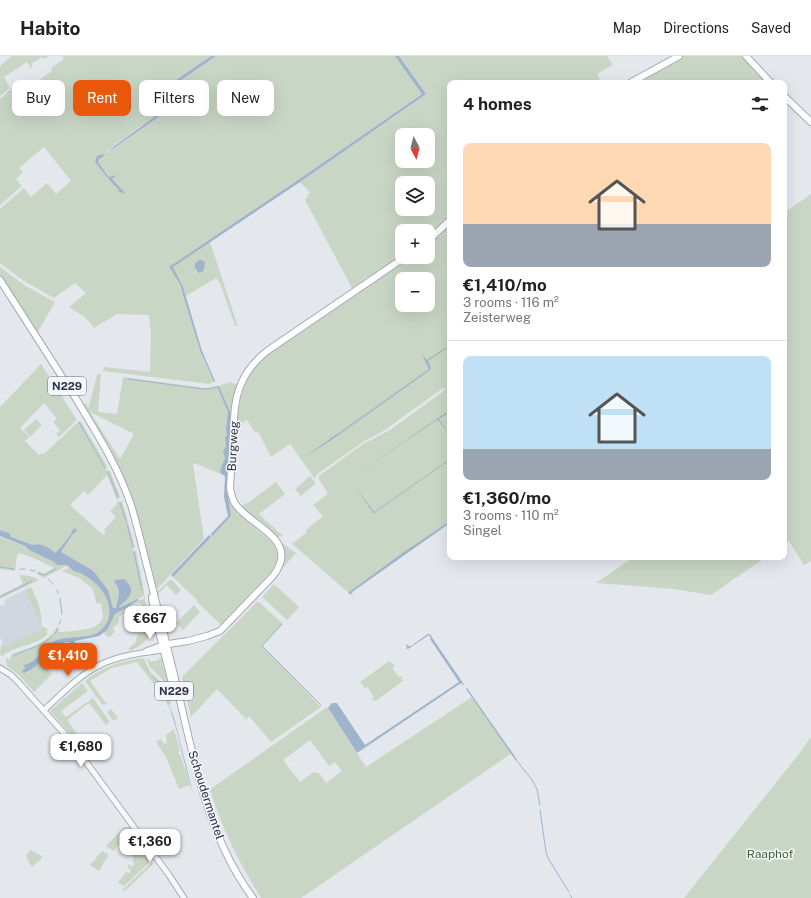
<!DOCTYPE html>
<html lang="en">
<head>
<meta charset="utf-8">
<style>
  body { margin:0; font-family:"Public Sans",sans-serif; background:#f6f6f6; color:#222; height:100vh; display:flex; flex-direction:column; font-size:15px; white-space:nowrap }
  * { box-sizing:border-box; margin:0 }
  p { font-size:13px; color:#767676 }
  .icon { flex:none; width:22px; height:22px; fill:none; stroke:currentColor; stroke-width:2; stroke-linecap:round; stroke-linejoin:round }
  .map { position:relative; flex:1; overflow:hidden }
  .drawer { position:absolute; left:447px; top:24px; width:340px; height:480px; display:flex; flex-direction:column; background:#fff; border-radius:8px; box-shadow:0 4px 16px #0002 }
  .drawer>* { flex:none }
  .banner { position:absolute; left:12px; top:24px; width:375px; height:36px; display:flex; gap:8px }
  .needle { width:26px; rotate:173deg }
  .controls { position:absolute; left:395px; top:72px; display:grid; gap:8px }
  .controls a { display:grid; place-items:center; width:40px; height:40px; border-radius:8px; background:#fff; box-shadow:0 4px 16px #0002; font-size:20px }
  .price { position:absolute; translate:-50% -34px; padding:0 9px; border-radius:8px; background:#fff; color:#222; font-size:13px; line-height:26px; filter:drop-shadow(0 1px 2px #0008) }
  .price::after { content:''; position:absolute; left:50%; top:24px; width:12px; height:9px; margin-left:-6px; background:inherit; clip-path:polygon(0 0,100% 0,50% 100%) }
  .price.current { background:#ea580c; color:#fff }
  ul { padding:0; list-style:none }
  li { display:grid; align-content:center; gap:8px; height:212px; padding:0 16px }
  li+li { border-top:1px solid #e0e0e0 }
  li span { display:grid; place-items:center; height:124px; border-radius:8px; color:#555 }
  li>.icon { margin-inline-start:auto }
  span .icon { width:72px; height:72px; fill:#fffc; stroke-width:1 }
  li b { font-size:17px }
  h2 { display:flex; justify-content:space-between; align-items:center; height:48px; padding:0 16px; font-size:17px }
  .pill { padding:0 14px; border-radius:8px; background:#fff; box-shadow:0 4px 16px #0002; font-size:14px; line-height:36px }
  .pill.current { background:#ea580c; color:#fff }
  header { display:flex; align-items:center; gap:24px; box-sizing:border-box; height:56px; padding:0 20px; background:#fff; border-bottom:1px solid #e0e0e0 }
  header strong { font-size:19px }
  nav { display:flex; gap:22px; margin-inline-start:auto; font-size:14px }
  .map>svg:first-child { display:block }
</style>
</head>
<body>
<header>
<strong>Habito</strong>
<nav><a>Map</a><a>Directions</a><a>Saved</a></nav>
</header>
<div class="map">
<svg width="811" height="842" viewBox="0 0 811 842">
  <rect width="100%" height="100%" fill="#e4e7ec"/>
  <!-- built -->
  <path fill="#d2d6de" d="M24,534L43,572L5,591L0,581V550L6,548L4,544Z"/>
  <!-- green -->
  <path fill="#c9d6c5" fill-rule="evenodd" d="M12,0H49L44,3L42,1L31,8L33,11L31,12L27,6L4,21L10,32L0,40V10Z
    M62,0H211L177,23L176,26L184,39L105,96L107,97L187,41L180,25L216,0H395L423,37L298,124L172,209L175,220L183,238L203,303L214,326L209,328L103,315L104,311L150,316L151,279L149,259L117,258L94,272L86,262L69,251L86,237L75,227L54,242L24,225L0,207V153L24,132L31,141L47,127L56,138L71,125L44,91L19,112L23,116L16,123L22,130L0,149V43L11,33L16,40L52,15L51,12L64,3ZM103,98L99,103L98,106L110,121L115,119L116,120L111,123L125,137L124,138L111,126L95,106Z
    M399,0H607L613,9L597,18L602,27H450V106L447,108L450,113V159L445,165L428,180V175H402V199L352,232L305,144L310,136L300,126L426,38ZM402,79H428V105H402ZM402,127H428V153H402Z
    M684,0H742L768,27H647L644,22Z
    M811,138V505L804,509L789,485L784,488V157Z
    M450,169V466L349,537L291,487H293L307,476L306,474L323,460L313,449L328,438L319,423V420L363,388L390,374L445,334L443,332L385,374L363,386L316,419L315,423L290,388L271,401L259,377L255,376L247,364L237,370C239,340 245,318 268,298L411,201H428V189L442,178ZM402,223H428V249H402Z
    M210,186L238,271L235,269L220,227L216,222L186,240L173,211Z
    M0,211L24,229L55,246L37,277L0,219Z
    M41,308L77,364L59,381L56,378L60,374L53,366L57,363L44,347L20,372L29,381L25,385L39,399L41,397L43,398L46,396L79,365L81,366L107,410L106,415L109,414L110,415L120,441L117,444L107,419L88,439L84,435L70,449L103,479L106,476L104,474L116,461L110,455L117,448V446L122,445L135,491L132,493V494L136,495L142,525L150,574C149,585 140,590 130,595L129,592L135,587L138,578L147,575L146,564L142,548H139L138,547L133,548L131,550L132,553L119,561V567L113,572L115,575L110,581L106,580L104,576C109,572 110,566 114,560C119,553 136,545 144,543V540L132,545L119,552L120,550L126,544L130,530L127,525L114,526C122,534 118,542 116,552H113L108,534L96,518L92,514L61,496L72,479L77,475L76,472H74L59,495L55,497C51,492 40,486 33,489L25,486L20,485V484L11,482L9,477L0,474V351Z
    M100,318H101L98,356L117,358L123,321L205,332L217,330C221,338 227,348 228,357C230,370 224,387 225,400C225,408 219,408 221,418L194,407L193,408L204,483L157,533L155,528L138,462L124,421L83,349V347L87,349L88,352L89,350L97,319ZM90,356L134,378L120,403Z
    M230,326L238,329L233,342L231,358L219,330Z
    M36,363L42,369L30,381L24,374Z
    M310,420L316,427L301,440L295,433Z
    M276,426L285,438L259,458L283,480L277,481L241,450L249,446Z
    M228,441C237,463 259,472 274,489C280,501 277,508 269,518L221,569L197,546V544L173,521L211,481L210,479L211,478L212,479L231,460Z
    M0,481L25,490L29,494L52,505L57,509H67C69,511 71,514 74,515C78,517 81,517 85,519C98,528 112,543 109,560C108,567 103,573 97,577C85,583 70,579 58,584C44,589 38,607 23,609L27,617L40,605L52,618L34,636L19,619L7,610L6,604L7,602L10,604L11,599C29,591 45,590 57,571L59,572L58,576H62C74,574 100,576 103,560C103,556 101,551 101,547L97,548L92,532L79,522L62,515L67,513L68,512L66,510L44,522L37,518L38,515L44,518L54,512L38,504L20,497L17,499L15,515L0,513Z
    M282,487L296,497L279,516L284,502Z
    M634,501H766L711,539L674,533L596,527Z
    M19,519L30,520L39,524L0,543V539L23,528Z
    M171,523L181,534L176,539L167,529L158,538L157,536Z
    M274,528L299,551L287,564L262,541Z
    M31,531C38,544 41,554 42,569H41L24,534Z
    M258,545L283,568L262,589L321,651L271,686L249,660L246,663L217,633L191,661L182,621Z
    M194,549L200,556L183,574L176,567Z
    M42,570L48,573L46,576L48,578C36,590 16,589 2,600L0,599L1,589L3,588L5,590L42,573Z
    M144,602L150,616L165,630L171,647L167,649V646L137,606L112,612L90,625L105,646L107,645L108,646L104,649L102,648L85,625C102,611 123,604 144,602Z
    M159,602H161L168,627L167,628L150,611L147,603H149L150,606L159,604Z
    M389,605L392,607L395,610L392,612L399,621L401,620L403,625L377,644L374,645L371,643L374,641L367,631L365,632L360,626Z
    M82,627L88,635L61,655L66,661L93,642L109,665L112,663L107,656L111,653L118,662L114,665L112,663L106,669L89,647L67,664L89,694L86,696L50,655Z
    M472,641L512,697L301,842H261C239,806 222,774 210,733L212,732L327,651L366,711ZM310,684L329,710L335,706L342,715L326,727L320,718L314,716L300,726L283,704Z
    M174,673L180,694L178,697L181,700L190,729L179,733L166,701L156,686L161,683L163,687L167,688L166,679Z
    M811,681V842H684L799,698Z
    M124,771H131L153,803L124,830L118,827L126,816L129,817L131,815L130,813L127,812L129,808L131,811L135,808L132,805L134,802L132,801L133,799L118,789L114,795L106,790Z
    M30,794L42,800V802L33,810H31L26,800Z
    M102,795L108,798V800L99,815L90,809Z
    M152,806L153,808L125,835L122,834Z"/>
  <!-- water -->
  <path fill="#9fb4cc" d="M211,0H216L180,25L188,39L187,41L114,92L105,97L184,39L176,24Z
    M395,0H399L426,38L300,126L173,211L183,231L202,295L215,325L214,326L201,297L180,229L169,210L172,209L298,124L422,38Z
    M103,98L104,100L99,103L98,106L109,121L115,119L116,120L112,123L125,137L124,138L121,136L119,137V134L111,126L95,106L97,100Z
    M199,204H202L205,206L204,213L202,216L199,217L195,212V208Z
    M450,289V290L428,305L431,312L430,314L330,385L303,402L330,383V381L331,382L339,377L429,313L422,299L427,304Z
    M217,330H219L231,358L227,433L231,460L212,480L211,478L228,460L224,441L225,420L221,418L220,414L225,402L223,396L226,390L225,382L227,379L226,374L228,356Z
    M450,354V356L439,363L450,379L439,365L437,364L355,419Z
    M450,403V404L374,457H373L354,429L374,456Z
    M450,465V467L355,534L351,537L354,540L348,537L401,498Z
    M76,472L77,475L72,479L61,496L92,514L96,518L108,534L113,552H116C118,542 122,534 114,526L115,524L124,523C137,534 130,541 120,550L119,552L137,543L139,544L115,558L107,574L99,580L75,585L74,589H71L69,586C47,586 42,612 24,617L22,615L25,612L23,609C38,607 44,589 57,584C70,579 85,583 97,577C103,573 108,567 109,560C112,542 97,526 82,518C79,516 74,516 71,513C70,512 69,510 67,509H57L52,505L29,494L25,490L0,480V474L9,477L11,481L33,489C40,486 51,492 55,497C59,495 72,477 73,473Z
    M209,479L211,481L173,521L171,519Z
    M428,578H430L433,583L465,630L461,627L357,697L328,652L332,647H337L365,689L459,626L430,583L431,582L429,579L408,593H407L406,588L409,590H411Z
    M142,605L148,616L160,627L165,637L174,662L193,737C182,704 178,669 164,637C159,624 147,618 142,605Z
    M467,632L517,704L516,705L466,633Z"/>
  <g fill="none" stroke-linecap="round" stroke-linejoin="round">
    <!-- stream -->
    <path stroke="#9fb4cc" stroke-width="1" d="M128,323L203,333H210L217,331
      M79,366L105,412
      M108,416L118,441
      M120,447L126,465
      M127,468L133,491
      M134,496L142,534
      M0,511L14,513
      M20,513H25
      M30,514L35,515
      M39,517L44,519L55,513
      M48,523L53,528
      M57,534L58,537
      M0,541L32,525
      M60,542L62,558
      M59,568L61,564
      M282,568L262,590L321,649
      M55,578L58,573
      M14,599L40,589L52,581
      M488,663L514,700
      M517,705L532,724L537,733L540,749
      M540,754L546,796L549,804L569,836
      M570,839L572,842"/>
    <!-- minor casing -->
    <g stroke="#a9aeb7" stroke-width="7">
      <path id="minor" d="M146,595L162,589
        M0,612L11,619L19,627L70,684L169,819L184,842
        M44,654C62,638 80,618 102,608C121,599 142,597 163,594"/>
    </g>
    <!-- major casing -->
    <g stroke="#a3abb8" stroke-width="8">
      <path id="major" d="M746,0L771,27
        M630,27L679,0
        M784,40L811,66
        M428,185L450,164
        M0,224C25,263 50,302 75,341C96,376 118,410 131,449C138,472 143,495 149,518C160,563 172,608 182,653C197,718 212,787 253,842
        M152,541L154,556L175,639
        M162,589L188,585L207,580L220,575L273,520C301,484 252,471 236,449C232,444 231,438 230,432C231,414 232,396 233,379C234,361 234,343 242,326C247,314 256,304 267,295L405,201"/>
    </g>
    <!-- minor -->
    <use href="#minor" stroke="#f7f8fa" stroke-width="5"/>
    <!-- major -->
    <use href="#major" stroke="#fff" stroke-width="6"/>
  </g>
  <g text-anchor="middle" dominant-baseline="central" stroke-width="3" stroke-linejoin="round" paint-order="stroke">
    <!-- shield labels -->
    <g fill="#f4f6f9" stroke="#676e7b" stroke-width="1">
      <rect x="48" y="321" width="38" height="18" rx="3"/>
      <rect x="155" y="626" width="38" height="18" rx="3"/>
    </g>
    <g font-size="11" font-weight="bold" fill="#2b3445">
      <text x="67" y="330">N229</text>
      <text x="174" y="635">N229</text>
    </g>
    <!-- street labels -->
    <g font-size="12" fill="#2b3445" stroke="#f4f6f9">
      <text transform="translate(233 390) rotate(-87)">Burgweg</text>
      <text transform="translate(206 739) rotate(72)">Schoudermantel</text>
    </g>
    <!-- park labels -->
    <g font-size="12" fill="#3f6138" stroke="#f4f6f9">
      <text x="770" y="798">Raaphof</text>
    </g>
  </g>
</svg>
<div class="controls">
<a><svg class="needle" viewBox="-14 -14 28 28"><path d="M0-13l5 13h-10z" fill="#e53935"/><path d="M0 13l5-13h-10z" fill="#767676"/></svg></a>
<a><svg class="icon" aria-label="layers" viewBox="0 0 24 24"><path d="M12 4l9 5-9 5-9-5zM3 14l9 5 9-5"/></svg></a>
<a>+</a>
<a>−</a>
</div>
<b class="price" style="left:150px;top:584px">€667</b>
<b class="price current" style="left:68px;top:621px">€1,410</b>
<b class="price" style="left:81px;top:712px">€1,680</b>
<b class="price" style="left:150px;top:807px">€1,360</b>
<div class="banner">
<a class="pill">Buy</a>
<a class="pill current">Rent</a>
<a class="pill">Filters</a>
<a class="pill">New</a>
</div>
<section class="drawer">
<h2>4 homes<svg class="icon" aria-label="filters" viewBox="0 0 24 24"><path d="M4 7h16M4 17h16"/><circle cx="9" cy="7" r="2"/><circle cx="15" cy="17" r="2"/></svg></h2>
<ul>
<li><span style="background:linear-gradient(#ffd9b3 65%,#9aa5b1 0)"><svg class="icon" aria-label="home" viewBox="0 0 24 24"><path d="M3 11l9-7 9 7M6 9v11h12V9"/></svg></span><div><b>€1,410/mo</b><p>3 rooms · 116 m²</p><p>Zeisterweg</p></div></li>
<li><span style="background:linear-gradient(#bfe0f5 75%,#9aa5b1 0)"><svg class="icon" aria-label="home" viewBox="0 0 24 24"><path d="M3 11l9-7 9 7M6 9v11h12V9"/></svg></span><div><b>€1,360/mo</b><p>3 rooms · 110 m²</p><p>Singel</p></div></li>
</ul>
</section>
</div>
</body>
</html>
